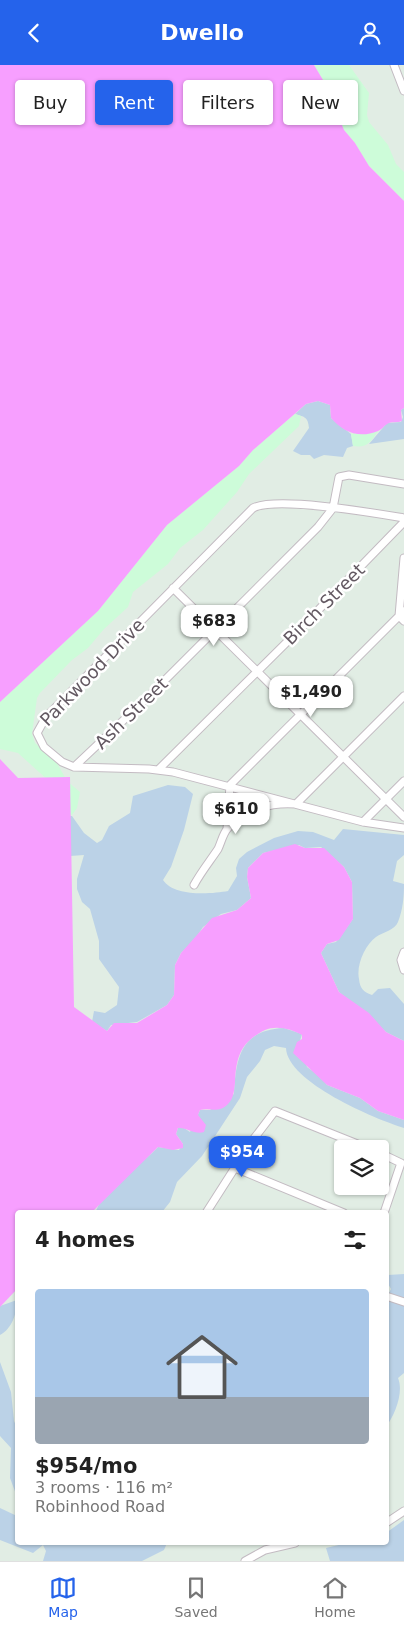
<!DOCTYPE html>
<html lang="en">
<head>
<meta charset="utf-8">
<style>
  body { margin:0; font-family:"DejaVu Sans",sans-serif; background:#f2f2f2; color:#222; height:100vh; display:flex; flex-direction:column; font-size:19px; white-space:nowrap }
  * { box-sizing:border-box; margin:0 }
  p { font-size:16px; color:#767676 }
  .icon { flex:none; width:28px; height:28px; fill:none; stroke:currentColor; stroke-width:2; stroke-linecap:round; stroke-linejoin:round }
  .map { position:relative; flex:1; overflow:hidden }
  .drawer { position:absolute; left:15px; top:1145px; width:374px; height:335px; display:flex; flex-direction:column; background:#fff; border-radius:5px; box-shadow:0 1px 4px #0004 }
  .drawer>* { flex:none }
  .guide { position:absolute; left:15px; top:15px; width:375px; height:45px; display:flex; gap:10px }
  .controls { position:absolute; left:334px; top:1075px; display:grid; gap:10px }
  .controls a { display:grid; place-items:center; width:55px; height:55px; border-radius:5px; background:#fff; box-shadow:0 1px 4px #0004; font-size:25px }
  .price { position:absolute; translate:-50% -42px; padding:0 11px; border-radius:10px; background:#fff; color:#222; font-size:16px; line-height:32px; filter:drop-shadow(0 1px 2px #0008) }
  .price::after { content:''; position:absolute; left:50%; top:30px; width:15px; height:11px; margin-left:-8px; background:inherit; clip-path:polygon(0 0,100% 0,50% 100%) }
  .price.selected { background:#2563eb; color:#fff }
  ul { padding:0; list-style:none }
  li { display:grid; align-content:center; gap:10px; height:265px; padding:0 20px }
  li+li { border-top:1px solid #e0e0e0 }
  li span { display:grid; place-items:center; height:155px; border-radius:5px; color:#555 }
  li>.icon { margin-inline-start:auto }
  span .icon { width:90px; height:90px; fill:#fffc; stroke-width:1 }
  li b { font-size:21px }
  h2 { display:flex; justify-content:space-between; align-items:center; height:60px; padding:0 20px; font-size:21px }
  .pill { padding:0 18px; border-radius:5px; background:#fff; box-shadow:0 1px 4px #0004; font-size:18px; line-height:45px }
  .pill.selected { background:#2563eb; color:#fff }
  header { display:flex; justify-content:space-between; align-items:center; height:65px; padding:0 20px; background:#2563eb; color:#fff; font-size:22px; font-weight:800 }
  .tab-bar { display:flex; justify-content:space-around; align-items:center; height:70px; border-top:1px solid #e0e0e0; background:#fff; font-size:14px; color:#767676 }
  .tab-bar a { display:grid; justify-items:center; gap:2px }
  .tab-bar .selected { color:#2563eb }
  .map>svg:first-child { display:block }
</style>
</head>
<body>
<header><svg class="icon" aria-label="back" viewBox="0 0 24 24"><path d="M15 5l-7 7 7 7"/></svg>Dwello<svg class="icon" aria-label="person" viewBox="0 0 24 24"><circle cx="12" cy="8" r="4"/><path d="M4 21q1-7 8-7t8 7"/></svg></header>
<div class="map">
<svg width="404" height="1496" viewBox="0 0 404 1496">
  <rect width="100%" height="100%" fill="#e1ede4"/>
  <!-- green -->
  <path fill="#bbd2e7" d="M318,336L330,340L331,353L351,369L353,381L347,383L343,392L324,390L314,394L310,390H301L293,386L309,363C308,352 305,352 295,349L306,339Z
    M404,343V374L369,379L387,358L401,357L403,352L401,345Z
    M168,720L185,722L193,729L184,765L171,802L163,815C174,832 211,829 228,826L237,811L236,803L239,794L247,787L274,773L298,766L313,767L334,775L343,764L404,770V790L397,796L393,816L404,819C404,832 403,844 398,857C395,865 383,867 376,872C365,880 356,900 359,914C360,923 363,927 372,930L378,924L390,923L404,939V976L386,967L339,927L321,888L327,879L336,877L353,854L352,817L344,802L321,782L305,783L299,780L263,788L248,803L247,812L251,833L237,845L221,849L203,862L193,877L181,888L175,900L174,930L167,940L137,957L111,960L107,966L92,957L94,946L105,948L117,940L119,922L99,894V876L90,844L82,837L77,824V814L84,790L70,791L61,750L72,751L84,768L97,778L102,775L109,761L130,748L133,731Z
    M284,963L302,969L300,976L307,1002L321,1012L327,1020L360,1033L378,1046L404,1055V1063C375,1054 287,1017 286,983L274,981L265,985L260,996L247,1012L240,1033L202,1091L177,1117L170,1137L162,1147L95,1148C98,1142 100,1135 104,1130C121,1111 142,1099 158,1082L179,1085L183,1079L176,1069L178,1063H184L190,1067L200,1045H210L234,1029C236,992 241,965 284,963Z
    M404,1209V1308L398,1313C404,1327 395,1350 386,1362V1233L391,1229L389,1228L391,1224L387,1217L388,1210Z
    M17,1235C17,1248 12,1264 0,1270V1241Z
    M0,1297L11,1327L14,1356L17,1363V1443L16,1442V1429L10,1413L11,1383L0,1371Z
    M0,1443L17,1451L18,1478H167L164,1485L142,1496H43L46,1486L43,1480L33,1488L0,1475Z
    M404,1455V1496H330L326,1483L347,1478H386V1468Z"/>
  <!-- sand -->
  <path fill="#cdfcd9" d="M314,0H349L369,28L367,50L369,57L388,80L396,99L404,107V136L369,101L355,78L344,65L323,15Z
    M295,349L301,351L299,361L249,409L237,427L203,465L180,483L168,499L133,527L128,542L104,564L88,583L72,595L40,628L37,633L32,669L35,678L57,698L67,716L80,727L77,743L72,750H61L50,717L18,688L0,684V637L98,546L167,460L239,401L253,385Z
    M378,366C370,378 367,383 353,381L351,369Z"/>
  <!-- water -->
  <path fill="#f79fff" d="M0,0H314L323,15L344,65L355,78L369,101L404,136V343L401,345L402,356C398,358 392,356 387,359C384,361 381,365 378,366C359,374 343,367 331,353L330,340L318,336L306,339L253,385L239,401L167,460L98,546L0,637Z
    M0,694L18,713L70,712L74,942L107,966L114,958H137L167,940L174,930L175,900L181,888L212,853L237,845L251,833L247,812L248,803L263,788L295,779L305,783H324L344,802L352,817L353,854L339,875L327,879L321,888L339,927L369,948L386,967L404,976V1055L378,1046L360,1033L327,1020L293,988L297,977L302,974V970C292,964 276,960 265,965C241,977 236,991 235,1018C234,1025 234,1033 228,1039C219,1049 210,1042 200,1045L198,1050L206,1060L204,1067C194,1070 187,1062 178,1063L176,1069L183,1079V1083L173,1085L158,1082L92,1147L18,1148L17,1224L0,1242Z"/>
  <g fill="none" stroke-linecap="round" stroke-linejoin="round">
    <!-- minor casing -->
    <g stroke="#c3bbc2" stroke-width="9">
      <path id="minor" d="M394,0L404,26
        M404,453C374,448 277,431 253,443L46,652L37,668L44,682L62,697L74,702L149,704L173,707L363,757L404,763
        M404,493L399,551L404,556
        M173,523L404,752
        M74,702L147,633L318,462L333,443L339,412L349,410L404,419
        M158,705L295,569L404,457
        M363,757L404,716
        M227,764L230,720L404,546
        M194,820C201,807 210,796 218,784C221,778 223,768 228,763C243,744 273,737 296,739L404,631
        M404,887L401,895L404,905
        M380,1088L401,1098L384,1148
        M235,1103L344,1148
        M206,1148L252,1076L275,1046L370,1084
        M386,1231L404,1237
        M386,1458L404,1446
        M245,1496L265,1485L295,1478"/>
    </g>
    <!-- minor -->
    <use href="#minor" stroke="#fff" stroke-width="7"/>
  </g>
  <g text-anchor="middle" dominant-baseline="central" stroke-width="5" stroke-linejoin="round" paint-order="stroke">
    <!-- street labels -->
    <g font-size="18" fill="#635962" stroke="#fff">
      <text transform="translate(324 539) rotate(-45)">Birch Street</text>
      <text transform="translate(92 607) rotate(-46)">Parkwood Drive</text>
      <text transform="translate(131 648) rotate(-44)">Ash Street</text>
    </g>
  </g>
</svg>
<div class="controls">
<a><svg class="icon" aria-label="layers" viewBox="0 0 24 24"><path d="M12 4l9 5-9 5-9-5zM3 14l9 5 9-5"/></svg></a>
</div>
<b class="price" style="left:214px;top:582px">$683</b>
<b class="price" style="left:311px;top:653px">$1,490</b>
<b class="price" style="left:236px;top:770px">$610</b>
<b class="price selected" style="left:242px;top:1113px">$954</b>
<div class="guide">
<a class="pill">Buy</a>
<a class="pill selected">Rent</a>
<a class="pill">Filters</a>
<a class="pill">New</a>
</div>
<section class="drawer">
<h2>4 homes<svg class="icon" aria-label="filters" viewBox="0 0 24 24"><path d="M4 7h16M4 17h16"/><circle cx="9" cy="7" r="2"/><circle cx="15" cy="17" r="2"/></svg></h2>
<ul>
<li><span style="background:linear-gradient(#a9c7e8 70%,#9aa5b1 0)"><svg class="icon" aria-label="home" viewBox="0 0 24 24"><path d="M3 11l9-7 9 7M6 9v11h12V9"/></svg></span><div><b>$954/mo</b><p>3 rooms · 116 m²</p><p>Robinhood Road</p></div></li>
</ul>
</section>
</div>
<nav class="tab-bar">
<a class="selected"><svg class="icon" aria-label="map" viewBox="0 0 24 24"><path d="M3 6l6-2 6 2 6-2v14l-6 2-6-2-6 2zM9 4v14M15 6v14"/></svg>Map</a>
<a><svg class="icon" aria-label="saved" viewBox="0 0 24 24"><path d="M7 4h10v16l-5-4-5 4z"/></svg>Saved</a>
<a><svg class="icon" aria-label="home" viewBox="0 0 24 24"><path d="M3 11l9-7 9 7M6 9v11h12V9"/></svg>Home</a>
</nav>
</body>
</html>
